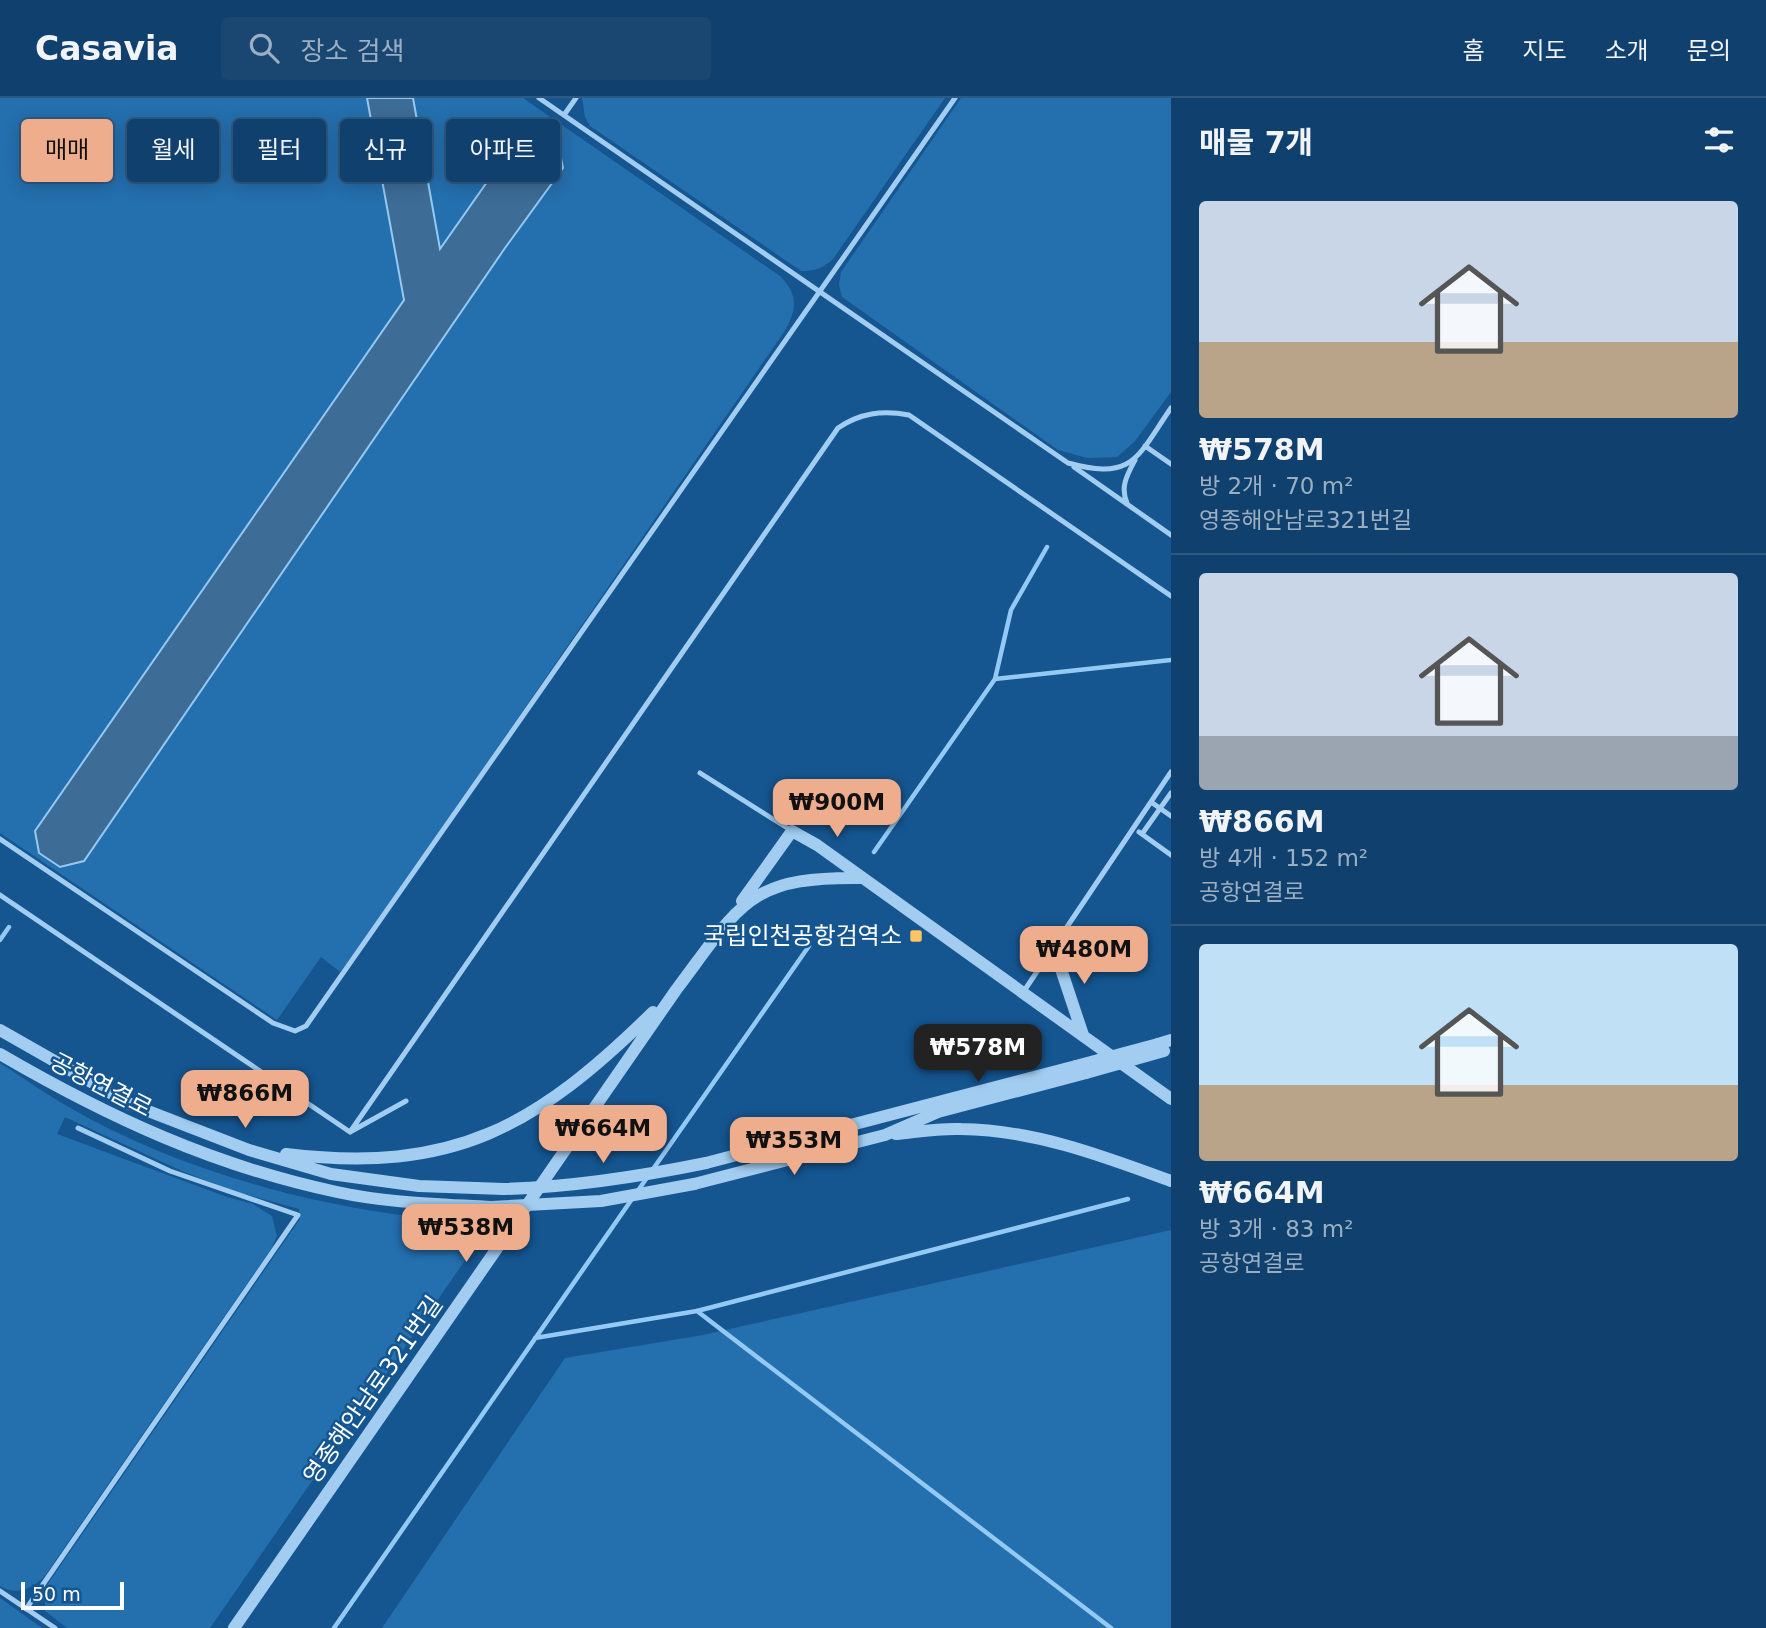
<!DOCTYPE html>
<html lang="ko">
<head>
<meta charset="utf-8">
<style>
  body { margin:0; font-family:"DejaVu Sans","Noto Sans KR",sans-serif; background:#194772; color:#f1f3f6; height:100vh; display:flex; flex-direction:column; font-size:26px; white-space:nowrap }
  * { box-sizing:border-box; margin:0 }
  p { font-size:23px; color:#9cafc2 }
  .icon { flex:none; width:38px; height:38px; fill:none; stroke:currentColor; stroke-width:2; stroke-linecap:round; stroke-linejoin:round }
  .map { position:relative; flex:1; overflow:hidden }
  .side { display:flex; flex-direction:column; background:#10406d; width:595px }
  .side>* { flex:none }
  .hud { position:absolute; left:21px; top:21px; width:665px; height:63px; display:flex; gap:14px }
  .scale { position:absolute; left:21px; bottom:18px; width:103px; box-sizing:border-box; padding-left:7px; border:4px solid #fff; border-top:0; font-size:19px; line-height:24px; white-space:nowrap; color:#fff; -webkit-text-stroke:5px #155691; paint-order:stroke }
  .price { position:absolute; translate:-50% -60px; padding:0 16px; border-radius:14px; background:#eead8d; color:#111; font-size:23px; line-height:46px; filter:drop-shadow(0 2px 4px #0008) }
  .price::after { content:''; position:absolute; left:50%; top:42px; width:21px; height:16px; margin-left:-10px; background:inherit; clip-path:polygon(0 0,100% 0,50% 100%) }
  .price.on { background:#222; color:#fff }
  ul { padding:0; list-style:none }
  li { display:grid; align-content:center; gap:14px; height:371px; padding:0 28px }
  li+li { border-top:2px solid #305980 }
  li span { display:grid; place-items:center; height:217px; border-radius:7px; color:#555 }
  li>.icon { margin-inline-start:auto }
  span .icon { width:126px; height:126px; fill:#fffc; stroke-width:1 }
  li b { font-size:30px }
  h2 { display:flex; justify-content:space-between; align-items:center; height:84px; padding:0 28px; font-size:30px }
  .chip { padding:0 24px; border-radius:7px; background:#10406d; box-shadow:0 4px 18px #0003,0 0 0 2px #305980; font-size:24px; line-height:63px }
  .chip.on { background:#eead8d; color:#111 }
  header { display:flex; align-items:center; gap:42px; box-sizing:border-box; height:98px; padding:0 35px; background:#10406d; border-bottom:2px solid #305980 }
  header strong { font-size:33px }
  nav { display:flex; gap:38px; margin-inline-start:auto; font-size:24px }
  .search { width:490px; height:63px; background:#194772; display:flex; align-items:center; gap:18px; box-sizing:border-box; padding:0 24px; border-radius:7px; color:#9cafc2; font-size:26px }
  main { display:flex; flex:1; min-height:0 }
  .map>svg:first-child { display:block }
</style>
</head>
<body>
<header>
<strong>Casavia</strong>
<div class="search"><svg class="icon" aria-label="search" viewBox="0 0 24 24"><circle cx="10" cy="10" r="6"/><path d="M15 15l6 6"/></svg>장소 검색</div>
<nav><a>홈</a><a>지도</a><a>소개</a><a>문의</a></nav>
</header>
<main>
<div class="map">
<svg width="1171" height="1530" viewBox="0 0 1171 1530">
  <rect width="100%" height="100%" fill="#155691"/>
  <!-- green -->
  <path fill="#246fae" d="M0,0H523L780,178C799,197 797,213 784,234L382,817L340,874L321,859L277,922L0,735Z
    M582,0H945L833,161C822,171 815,173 801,173L590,28L585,19Z
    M961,0H1171V294L1135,343L1117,359L1087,360L1058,352L842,199L839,187L841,174Z
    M0,965C22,979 44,995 67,1008C190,1080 350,1119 491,1125L210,1530H67L45,1513V1490L300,1121L299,1111L234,1093L182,1073L65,1019L57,1036L227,1099L253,1106L272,1118L277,1138L271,1151L44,1479C31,1491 17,1498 0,1488Z
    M1171,1132V1530H382L565,1260L703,1237Z
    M0,1500L42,1530H0Z"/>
  <!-- water -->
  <path fill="#3d6c97" stroke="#94c9f4" stroke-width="2" d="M367,0H413L440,151L520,37L552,31L556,35L563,70L505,150L84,763L60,769L39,755L35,733L404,202Z"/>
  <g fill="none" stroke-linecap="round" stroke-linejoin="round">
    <!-- stream -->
    <path stroke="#94c9f4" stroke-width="4.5" d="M995,581L1171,562
      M874,754L995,581L1011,512L1047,449
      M0,842L9,829
      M637,1094L809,848
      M697,1213L1111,1530
      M535,1240L697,1213L1128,1101
      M334,1530L632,1101"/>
    <!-- service -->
    <path stroke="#a2cdf1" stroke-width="5" d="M539,0L1068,365C1134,383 1137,359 1171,310
      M564,17L576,0
      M1145,348L1171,366
      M1074,369L1171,437
      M1127,405C1120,389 1127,377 1135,362
      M700,675L792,733
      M1151,704L1171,718
      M1139,734L1171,757
      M1142,736L1171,695
      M0,741L273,925L295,933L306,928L955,0
      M0,797L350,1034L406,1003
      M1024,893L1171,674
      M350,1034L838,330C860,315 882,312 909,317L1171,498
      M0,1493L55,1530
      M26,1511L298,1117L170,1073L78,1030"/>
    <!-- tertiary -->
    <path stroke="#a2cdf1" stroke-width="12" d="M742,803L792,733L817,747L1171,1001
      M1054,850L1083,937
      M0,932L130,1006L249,1052L331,1076L419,1088L504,1091
      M1158,946L1171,942
      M0,956C108,1019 214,1068 337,1094C387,1105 440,1106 491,1109
      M896,1036C917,1034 939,1030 961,1031C1035,1032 1103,1058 1171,1083
      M286,1056C454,1076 536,1029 653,914
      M706,1065L1076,968
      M694,1086L885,1037L938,1014L1086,975
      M234,1530L676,892C741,806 747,778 863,780"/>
    <!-- tertiary-bridge -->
    <path stroke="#a2cdf1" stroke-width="12" d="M1076,968L1158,946
      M1086,975L1164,953
      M504,1091C573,1089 638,1079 706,1065
      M491,1109L601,1103L694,1086"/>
  </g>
  <!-- markers -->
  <rect fill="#ffc462" stroke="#155691" stroke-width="2.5" x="909" y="831" width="14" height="14" rx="3.5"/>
  <g text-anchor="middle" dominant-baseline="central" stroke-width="5" stroke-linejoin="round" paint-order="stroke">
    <!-- poi labels -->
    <g font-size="24" fill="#fff" stroke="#155691" text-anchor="end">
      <text x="902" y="838">국립인천공항검역소</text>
    </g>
    <!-- street labels -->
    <g font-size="24" fill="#fff" stroke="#155691">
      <text transform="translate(101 987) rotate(27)">공항연결로</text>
      <text transform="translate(373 1292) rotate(-55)">영종해안남로321번길</text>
    </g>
  </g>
</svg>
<div class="scale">50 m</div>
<b class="price" style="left:837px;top:741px">₩900M</b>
<b class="price" style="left:1084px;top:888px">₩480M</b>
<b class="price on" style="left:978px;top:986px">₩578M</b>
<b class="price" style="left:245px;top:1032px">₩866M</b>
<b class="price" style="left:603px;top:1067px">₩664M</b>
<b class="price" style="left:794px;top:1079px">₩353M</b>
<b class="price" style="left:466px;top:1166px">₩538M</b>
<div class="hud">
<a class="chip on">매매</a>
<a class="chip">월세</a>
<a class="chip">필터</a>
<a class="chip">신규</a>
<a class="chip">아파트</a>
</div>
</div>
<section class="side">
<h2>매물 7개<svg class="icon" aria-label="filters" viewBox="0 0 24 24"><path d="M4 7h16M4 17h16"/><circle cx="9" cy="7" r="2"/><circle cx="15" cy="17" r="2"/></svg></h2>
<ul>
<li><span style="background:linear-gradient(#c9d6e8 65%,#b9a48a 0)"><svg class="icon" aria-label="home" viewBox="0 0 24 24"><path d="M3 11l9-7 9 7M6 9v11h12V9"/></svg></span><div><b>₩578M</b><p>방 2개 · 70 m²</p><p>영종해안남로321번길</p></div></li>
<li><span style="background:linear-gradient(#c9d6e8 75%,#9aa5b1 0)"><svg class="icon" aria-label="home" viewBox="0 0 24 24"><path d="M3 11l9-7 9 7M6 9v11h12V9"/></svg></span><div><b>₩866M</b><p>방 4개 · 152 m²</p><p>공항연결로</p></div></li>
<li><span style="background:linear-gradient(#bfe0f5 65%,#b9a48a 0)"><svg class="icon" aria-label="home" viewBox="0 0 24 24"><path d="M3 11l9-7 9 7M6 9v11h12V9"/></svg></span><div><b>₩664M</b><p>방 3개 · 83 m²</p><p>공항연결로</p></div></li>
</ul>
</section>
</main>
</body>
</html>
